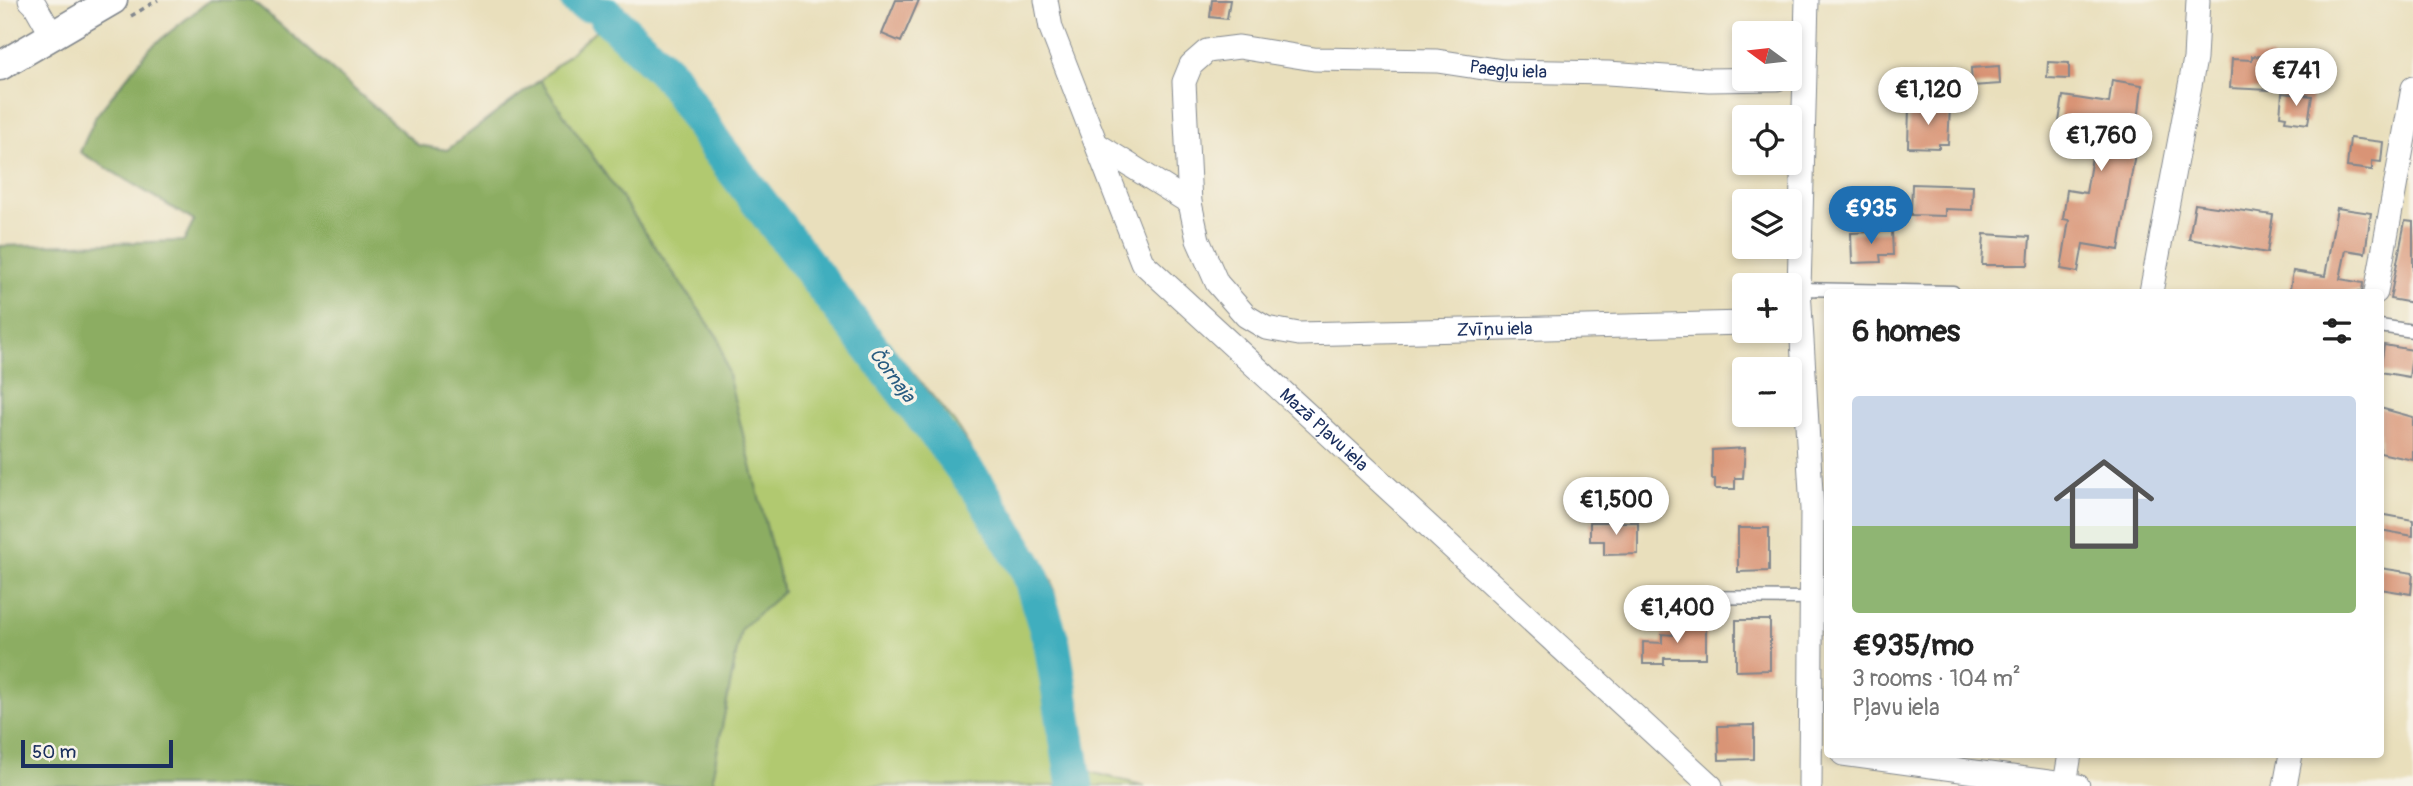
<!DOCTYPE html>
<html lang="en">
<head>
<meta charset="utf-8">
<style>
  body { margin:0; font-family:Pangolin,sans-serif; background:#f2f2f2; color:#222; height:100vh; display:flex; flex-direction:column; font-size:26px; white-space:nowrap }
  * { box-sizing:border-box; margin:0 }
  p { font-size:23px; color:#767676 }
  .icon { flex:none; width:38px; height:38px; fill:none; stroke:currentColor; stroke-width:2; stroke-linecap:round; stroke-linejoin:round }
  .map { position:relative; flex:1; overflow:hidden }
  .details { position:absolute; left:1824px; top:289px; width:560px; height:469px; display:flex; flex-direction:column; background:#fff; border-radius:7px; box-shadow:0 4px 10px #0003 }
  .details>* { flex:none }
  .needle { width:46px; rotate:285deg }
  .tools { position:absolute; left:1732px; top:21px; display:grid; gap:14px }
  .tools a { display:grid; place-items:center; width:70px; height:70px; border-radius:7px; background:#fff; box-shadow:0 4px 10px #0003; font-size:35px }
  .scale { position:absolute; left:21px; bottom:18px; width:152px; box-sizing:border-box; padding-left:7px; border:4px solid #1b2f5e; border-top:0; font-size:19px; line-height:24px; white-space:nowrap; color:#1b2f5e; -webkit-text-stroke:5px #f7f3e8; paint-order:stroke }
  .price { position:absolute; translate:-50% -60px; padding:0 16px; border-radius:24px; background:#fff; color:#222; font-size:23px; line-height:46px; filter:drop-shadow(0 2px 4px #0008) }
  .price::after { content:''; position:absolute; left:50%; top:42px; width:21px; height:16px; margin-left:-10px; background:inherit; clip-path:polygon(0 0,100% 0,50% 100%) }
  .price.on { background:#1f6fb2; color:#fff }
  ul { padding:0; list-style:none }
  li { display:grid; align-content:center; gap:14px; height:371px; padding:0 28px }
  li+li { border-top:2px solid #e0e0e0 }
  li span { display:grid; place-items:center; height:217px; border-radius:7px; color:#555 }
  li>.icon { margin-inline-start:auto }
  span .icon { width:126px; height:126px; fill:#fffc; stroke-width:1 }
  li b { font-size:30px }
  h2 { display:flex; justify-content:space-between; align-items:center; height:84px; padding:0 28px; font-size:30px }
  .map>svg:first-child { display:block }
</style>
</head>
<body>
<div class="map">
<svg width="2413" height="786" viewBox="0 0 2413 786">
  <rect width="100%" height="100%" fill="#f7f3e8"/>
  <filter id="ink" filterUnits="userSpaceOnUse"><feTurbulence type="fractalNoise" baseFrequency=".0143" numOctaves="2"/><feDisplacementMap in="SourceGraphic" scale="14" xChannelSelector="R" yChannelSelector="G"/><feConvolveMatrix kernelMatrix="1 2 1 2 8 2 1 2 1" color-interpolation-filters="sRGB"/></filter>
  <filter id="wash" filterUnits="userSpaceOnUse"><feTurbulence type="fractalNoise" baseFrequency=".00686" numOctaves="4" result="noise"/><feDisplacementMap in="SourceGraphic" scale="28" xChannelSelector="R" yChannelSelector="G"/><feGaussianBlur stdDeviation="1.57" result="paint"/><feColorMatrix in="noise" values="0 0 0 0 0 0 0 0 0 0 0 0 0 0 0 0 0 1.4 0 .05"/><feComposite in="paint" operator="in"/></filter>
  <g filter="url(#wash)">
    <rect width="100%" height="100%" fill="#e9dfbc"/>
    <!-- green -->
    <path fill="#b1c96f" stroke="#667c66" stroke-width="2" d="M617,11L678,62L811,251L955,423L1052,580L1090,772L1145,786H717L712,778L741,629L719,339L540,80Z"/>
    <!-- forest -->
    <path fill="#8cad62" stroke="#546e60" stroke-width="2" d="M210,0H252L418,145L447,150L540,80L719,339L783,592L741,629L712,778L717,786H0V246L184,241L194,221L80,152L96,116L150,48Z"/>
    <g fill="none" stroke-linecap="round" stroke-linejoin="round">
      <!-- river -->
      <path stroke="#41aebe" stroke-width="37" d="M579,0L584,3
        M606,15L671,77L716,146L980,490L1029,571L1052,644L1075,786"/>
    </g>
    <g id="blocks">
      <!-- building -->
      <path fill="#d99476" d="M896,0H919L901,42L882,34Z
        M1212,0H1230L1227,19L1210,17Z
        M2252,56L2272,57L2270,90L2230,88L2232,59L2252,60Z
        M2048,62L2069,63V79L2047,78Z
        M1999,66L2000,84L1972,86L1971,68Z
        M2112,80L2142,85L2138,122L2124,120L2119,151L2135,154L2119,250L2083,244L2078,272L2061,269L2069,220L2063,219L2067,190L2086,193L2097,127L2059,122L2063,96L2109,103Z
        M2282,93L2312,96L2308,124L2285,121L2286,117L2280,116Z
        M1909,106L1950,107L1948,144H1939V148L1908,147Z
        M2350,138L2383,142L2381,162L2372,161V170L2347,167Z
        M1912,184L1973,186L1972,210L1945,209V216L1911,215Z
        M2195,204L2273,215L2267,253L2189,239Z
        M2337,208L2371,213L2365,253L2346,250L2340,279L2363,283L2362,292H2308L2290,289L2293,271L2325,276Z
        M2405,221L2413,222V303L2390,299Z
        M1892,231L1893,255H1880L1881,262L1852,263L1851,233Z
        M1984,234L2030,237L2028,265H1982Z
        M2384,345L2413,350L2409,377L2380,372Z
        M2380,408L2413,417V460L2380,453Z
        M1745,448L1743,478H1735V489H1715V479H1712V450Z
        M2380,514L2413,520V536L2380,530Z
        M1590,522H1638V554L1604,555V541H1590Z
        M1738,528H1769V571L1738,572Z
        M2380,568L2413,573L2411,594L2380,589Z
        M1736,620H1770V670L1736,671Z
        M1674,625L1706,626V658H1664V664H1643V642L1662,643V634L1673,635Z
        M1754,725V759L1719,760L1718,726Z"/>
    </g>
  </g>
  <g filter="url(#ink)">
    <use href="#blocks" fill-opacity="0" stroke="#82878d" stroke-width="2"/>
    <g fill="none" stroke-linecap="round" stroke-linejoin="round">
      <!-- service casing -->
      <g stroke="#82878d" stroke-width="15">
        <path id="service" d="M1799,289L1953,292
          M2380,326L2413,331
          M1669,597L1813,598"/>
      </g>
      <!-- minor casing -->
      <g stroke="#82878d" stroke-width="25">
        <g id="minor">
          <path d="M30,0L35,5L52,35"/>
          <path id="s1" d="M1046,0L1051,28L1142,262L1711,786"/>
          <path d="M1807,0L1799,289L1812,509L1810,786"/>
          <path id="s2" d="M1098,145L1190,203L1198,240L1217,283L1246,316L1266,328L1299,334L1745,323"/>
          <path id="s3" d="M1190,203L1184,82L1191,65L1207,51L1239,47L1314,59L1437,61L1503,71L1608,73L1709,80L1777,79"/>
          <path d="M2151,292L2195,59L2198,0"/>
          <path d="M2376,292L2413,88"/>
          <path d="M1843,754L2078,786"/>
          <path d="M2065,784L2070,754"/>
          <path d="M2285,786L2291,754"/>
        </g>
      </g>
      <!-- tertiary casing -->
      <g stroke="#82878d" stroke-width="31">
        <path id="tertiary" d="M0,66L113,0"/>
      </g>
      <!-- path -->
      <path stroke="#82878d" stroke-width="3.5" stroke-dasharray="5 5" stroke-linecap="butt" d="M131,16L158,0"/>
      <!-- service -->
      <use href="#service" stroke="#fff" stroke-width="12"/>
      <!-- minor -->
      <use href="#minor" stroke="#fff" stroke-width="23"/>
      <!-- tertiary -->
      <use href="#tertiary" stroke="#fff" stroke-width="28"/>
    </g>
  </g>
  <g text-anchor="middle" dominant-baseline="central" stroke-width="7" stroke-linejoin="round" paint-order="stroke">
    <!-- street labels -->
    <g font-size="18" fill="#1b2f5e" stroke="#f7f3e8">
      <text stroke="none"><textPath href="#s3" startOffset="464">Paegļu iela</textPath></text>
      <text stroke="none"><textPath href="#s2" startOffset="490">Zvīņu iela</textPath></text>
      <text stroke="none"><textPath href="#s1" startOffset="527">Mazā Pļavu iela</textPath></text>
    </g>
    <!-- water labels -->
    <g font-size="19" font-style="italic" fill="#285b80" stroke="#f7f3e8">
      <text transform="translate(892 375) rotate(53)">Čornaja</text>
    </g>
  </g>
</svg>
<div class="tools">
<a><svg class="needle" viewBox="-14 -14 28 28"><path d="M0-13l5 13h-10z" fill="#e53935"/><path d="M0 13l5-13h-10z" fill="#767676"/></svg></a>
<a><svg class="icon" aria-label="locate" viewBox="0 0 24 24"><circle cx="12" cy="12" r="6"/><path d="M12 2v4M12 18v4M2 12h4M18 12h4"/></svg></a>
<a><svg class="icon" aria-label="layers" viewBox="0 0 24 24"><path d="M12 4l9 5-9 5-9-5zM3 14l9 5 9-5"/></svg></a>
<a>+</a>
<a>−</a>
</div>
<div class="scale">50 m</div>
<b class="price" style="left:2296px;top:108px">€741</b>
<b class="price" style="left:1928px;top:127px">€1,120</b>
<b class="price" style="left:2101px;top:173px">€1,760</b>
<b class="price on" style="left:1871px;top:246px">€935</b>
<b class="price" style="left:1616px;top:537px">€1,500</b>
<b class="price" style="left:1677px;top:645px">€1,400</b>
<section class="details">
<h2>6 homes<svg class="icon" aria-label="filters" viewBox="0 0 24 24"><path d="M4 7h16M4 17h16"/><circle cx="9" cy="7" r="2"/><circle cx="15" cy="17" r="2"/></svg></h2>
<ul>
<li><span style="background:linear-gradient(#c9d6e8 60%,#8fb573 0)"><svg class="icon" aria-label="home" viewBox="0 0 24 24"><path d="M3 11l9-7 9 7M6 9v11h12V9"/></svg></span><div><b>€935/mo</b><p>3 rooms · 104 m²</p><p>Pļavu iela</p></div></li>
</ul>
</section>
</div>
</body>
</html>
